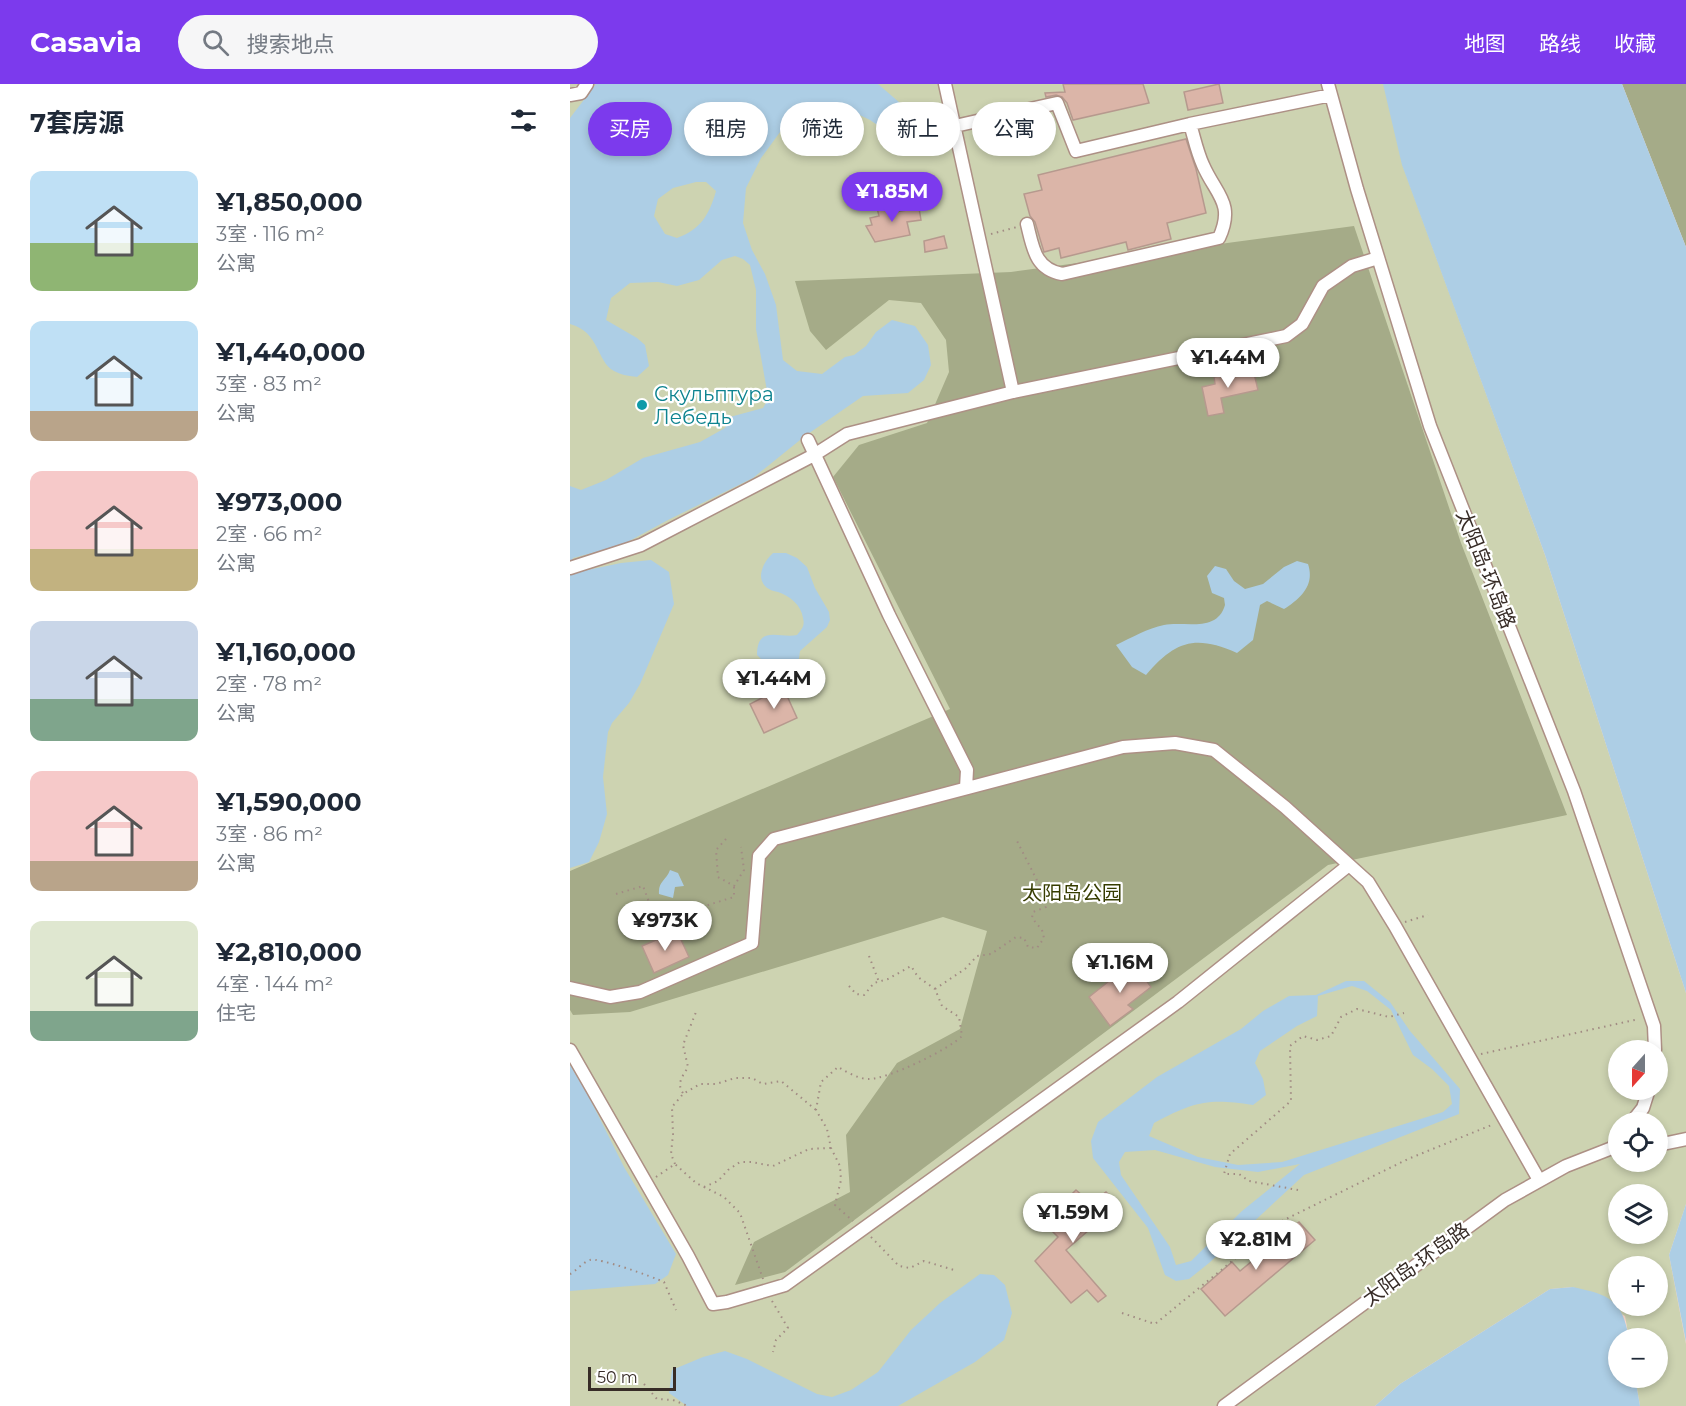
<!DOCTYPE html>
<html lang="zh">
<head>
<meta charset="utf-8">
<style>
  body { margin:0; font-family:Montserrat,"Noto Sans SC",sans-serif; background:#f6f6f7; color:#1f2937; height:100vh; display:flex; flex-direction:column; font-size:22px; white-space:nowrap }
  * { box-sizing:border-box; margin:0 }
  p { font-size:20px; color:#747a83 }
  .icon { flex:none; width:33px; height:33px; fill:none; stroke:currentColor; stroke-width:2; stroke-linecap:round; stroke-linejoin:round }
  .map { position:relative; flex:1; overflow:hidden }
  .drawer { display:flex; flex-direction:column; background:#fff; width:570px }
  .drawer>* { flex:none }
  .guide { position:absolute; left:18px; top:18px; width:570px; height:54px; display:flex; gap:12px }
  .needle { width:39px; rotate:201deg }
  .tools { position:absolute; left:1038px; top:956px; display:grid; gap:12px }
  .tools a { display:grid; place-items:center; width:60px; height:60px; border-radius:50%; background:#fff; box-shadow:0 3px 9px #0003; font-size:30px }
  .scale { position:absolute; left:18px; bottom:15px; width:88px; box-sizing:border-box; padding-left:6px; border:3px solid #372c27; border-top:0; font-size:16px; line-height:21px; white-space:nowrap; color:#372c27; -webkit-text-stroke:4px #fff; paint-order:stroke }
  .price { position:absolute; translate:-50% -51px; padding:0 14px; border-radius:21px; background:#fff; color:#222; font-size:20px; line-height:39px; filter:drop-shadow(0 2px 3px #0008) }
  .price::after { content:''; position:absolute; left:50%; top:36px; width:18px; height:14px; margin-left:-9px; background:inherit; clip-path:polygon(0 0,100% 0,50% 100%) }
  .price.current { background:#7c3aed; color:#fff }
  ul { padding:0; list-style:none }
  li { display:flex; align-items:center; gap:18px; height:150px; padding:0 30px }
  li span { display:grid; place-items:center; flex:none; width:168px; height:120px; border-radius:12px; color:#555 }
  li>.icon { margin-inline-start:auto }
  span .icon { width:72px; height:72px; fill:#fffc; stroke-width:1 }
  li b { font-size:26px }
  h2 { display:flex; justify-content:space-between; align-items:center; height:72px; padding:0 30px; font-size:26px }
  .chip { padding:0 21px; border-radius:27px; background:#fff; box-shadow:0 3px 9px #0003; font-size:21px; line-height:54px }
  .chip.current { background:#7c3aed; color:#fff }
  header { display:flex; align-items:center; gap:36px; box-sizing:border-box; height:84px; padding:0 30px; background:#7c3aed; color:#fff }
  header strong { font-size:28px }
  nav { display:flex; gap:33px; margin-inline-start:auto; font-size:21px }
  .search { width:420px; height:54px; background:#f6f6f7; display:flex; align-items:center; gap:15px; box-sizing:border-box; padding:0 21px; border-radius:33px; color:#747a83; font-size:22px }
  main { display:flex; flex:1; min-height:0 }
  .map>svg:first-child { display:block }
</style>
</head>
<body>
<header>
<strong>Casavia</strong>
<div class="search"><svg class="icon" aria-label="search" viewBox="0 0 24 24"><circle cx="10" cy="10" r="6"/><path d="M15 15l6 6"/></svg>搜索地点</div>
<nav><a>地图</a><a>路线</a><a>收藏</a></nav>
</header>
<main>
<section class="drawer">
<h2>7套房源<svg class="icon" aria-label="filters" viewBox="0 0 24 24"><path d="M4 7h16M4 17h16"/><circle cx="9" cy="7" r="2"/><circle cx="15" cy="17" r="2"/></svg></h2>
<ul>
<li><span style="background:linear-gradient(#bfe0f5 60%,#8fb573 0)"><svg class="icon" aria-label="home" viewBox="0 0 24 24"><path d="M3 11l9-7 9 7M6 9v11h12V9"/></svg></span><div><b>¥1,850,000</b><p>3室 · 116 m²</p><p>公寓</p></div></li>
<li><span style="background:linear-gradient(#bfe0f5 75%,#b9a48a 0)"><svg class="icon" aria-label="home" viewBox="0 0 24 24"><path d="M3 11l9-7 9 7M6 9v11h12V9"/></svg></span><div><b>¥1,440,000</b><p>3室 · 83 m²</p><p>公寓</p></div></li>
<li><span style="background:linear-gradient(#f6c9c9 65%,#c2b280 0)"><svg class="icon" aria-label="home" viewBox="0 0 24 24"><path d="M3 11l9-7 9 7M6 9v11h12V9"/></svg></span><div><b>¥973,000</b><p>2室 · 66 m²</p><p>公寓</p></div></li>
<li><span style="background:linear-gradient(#c9d6e8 65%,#7fa58c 0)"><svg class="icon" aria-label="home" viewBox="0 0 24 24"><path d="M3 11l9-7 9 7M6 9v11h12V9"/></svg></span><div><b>¥1,160,000</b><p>2室 · 78 m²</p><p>公寓</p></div></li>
<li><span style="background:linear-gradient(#f6c9c9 75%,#b9a48a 0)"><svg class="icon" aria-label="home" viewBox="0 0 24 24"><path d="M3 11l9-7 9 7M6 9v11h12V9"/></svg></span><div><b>¥1,590,000</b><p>3室 · 86 m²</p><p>公寓</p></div></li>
<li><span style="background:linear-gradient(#dfe7d0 75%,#7fa58c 0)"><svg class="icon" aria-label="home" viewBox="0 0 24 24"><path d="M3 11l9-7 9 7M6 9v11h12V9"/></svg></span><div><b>¥2,810,000</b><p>4室 · 144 m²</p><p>住宅</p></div></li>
</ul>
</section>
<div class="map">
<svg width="1116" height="1322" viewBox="0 0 1116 1322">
  <rect width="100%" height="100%" fill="#f9dace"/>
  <!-- green -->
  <path fill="#cdd3b1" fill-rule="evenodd" d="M0,0H814L834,85L975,471L1116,909V1120L1099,1171L1116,1260V1322H1070L1065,1293H1088V1254H1059L1055,1232L1003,1203L980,1205L830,1300L805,1322H0ZM1048,966H1088V1005H1048ZM1048,1038H1088V1077H1048ZM1048,1110H1088V1149H1048ZM1048,1182H1088V1221H1048Z"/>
  <!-- forest -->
  <path fill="#a5ab88" d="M1052,0H1116V163Z
    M784,142L891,459L997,731L758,781L215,1188L165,1201L184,1158L280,1108L276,1051L327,979L390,945L417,847L373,833L60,928L3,931L0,926V787L380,625L263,393L289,361L357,339L379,288L376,256L351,219L319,216L256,266L240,247L225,197L441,188Z"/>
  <!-- water -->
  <path fill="#adcee5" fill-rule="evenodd" d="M26,0H308L337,25L334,40L319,49L300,36L271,22L246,24L227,31L213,44L191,74L176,104L173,139L182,166L195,190L206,221L213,276L227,287L252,290L275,273L284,271L296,262L306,248L322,236L345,242L358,261L361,281L354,296L338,309L293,312L235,352L183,394L98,436L52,461L3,474L0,482V402L11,406L36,396L73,374L130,358L155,344L160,333L193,324L197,317V307L186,245V206L180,181L173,175L165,172L152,176L129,196L107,202L88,198L60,199L41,214L36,236L67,254L75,261L79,282L67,293C60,292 51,291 44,287C26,277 30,248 0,240V34ZM126,98H136L146,107C139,131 131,145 107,154L95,150L84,132L88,115L103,104Z
    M813,0H1052L1116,163V909L975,471L832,81Z
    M203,469H216L227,474L237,483L245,504L259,528L260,536L257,543L230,567L228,581L237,593L228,591L209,581L194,578L187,571C187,540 210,555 227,551C232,545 235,542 233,534C231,521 220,512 208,508C205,507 202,507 199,505C184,496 193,478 203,469Z
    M81,476L99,488L104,520L70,600L59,619L42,639L38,648L33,693L37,730L29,758L19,778L0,784V485L8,488L51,479Z
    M727,477L738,480C745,501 731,514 714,525L697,517L690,521L683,556L667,569C626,551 606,556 576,591L562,583L546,561C561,554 578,544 594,541C615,537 647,549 655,521L654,514L642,509L637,492L645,482L656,485L664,497L675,505L693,500L714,483Z
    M100,786L108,789L114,802L105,803L103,814L89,810C88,797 96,797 100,786Z
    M776,897H794L820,918L840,947L890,1005L889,1030L734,1091L639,1179L619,1195L606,1197L595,1191L578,1144L523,1074L521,1057L528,1038L587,993L671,945L693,927L719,912L746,911ZM782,902L797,907L821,926L843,971L862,985L879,1002L882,1020L873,1028L712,1078L668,1081L628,1073L579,1052L584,1039C624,1018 637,1014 683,1021L696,1011L693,995L685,979L690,967L727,942L747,932L748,912ZM585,1066L645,1083L688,1088L730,1080L672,1127L621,1177L606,1181L600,1163L551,1091L549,1078L555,1068Z
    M0,981L19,1013L54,1083L106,1170L98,1191L85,1200L0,1207Z
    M1116,1120V1258L1099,1171Z
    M410,1190L424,1191L435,1201L442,1229L434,1256L405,1278L328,1322H117L99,1309L102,1286L133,1273L155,1267L177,1275L247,1310L262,1313L281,1306L308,1288L341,1246L370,1219Z
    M1003,1203C1039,1211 1052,1215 1059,1254H1048V1293H1065L1070,1322H805L830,1300L980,1205Z"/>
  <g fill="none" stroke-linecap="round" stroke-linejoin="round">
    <!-- canal -->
    <path stroke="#adcee5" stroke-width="12" d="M247,597L249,598"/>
  </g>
  <!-- building -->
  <path fill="#dbb5a8" stroke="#b6998e" stroke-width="1.5" d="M493,0H573L579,19L503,36L497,19L492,13L486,11L476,13L475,9L495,8Z
    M649,0L653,19L618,26L614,8Z
    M616,55L626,85L636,129L597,139L601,155L558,166L556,158L491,174L489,164L474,168L465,138L460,132L454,110L472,106L468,91Z
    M325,122V128L349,124L351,136L337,138L340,151L305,158L296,142L302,141L300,134L309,132L307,124Z
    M374,152L377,164L355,168L354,157Z
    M683,285L688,306L651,314L654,329L638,332L632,303L645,300L644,293Z
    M213,603L227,634L194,649L180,620Z
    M107,847L119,873L84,889L72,862Z
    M563,878L581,903L558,921L563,925L540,942L519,913Z
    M506,1106L521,1119L536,1108L544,1116L538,1123L542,1126L496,1166L536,1212L528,1218L517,1206L501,1219L465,1177L488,1153L473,1138Z
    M729,1138L745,1156L655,1232L631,1205L662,1178L670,1187Z"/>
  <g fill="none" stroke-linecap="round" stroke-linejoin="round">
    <!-- minor casing -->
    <g stroke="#ad9085" stroke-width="15">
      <path id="minor" d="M758,0L787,105L860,342L1004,707L1084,942L1085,966
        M0,11L11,9L17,0
        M385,42L487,19L506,67L620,40
        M457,140C463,164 465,185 492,190L649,154C665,119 646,111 633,81C627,68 624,53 620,40L761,11
        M443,308L716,252L732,240L753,202L782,182L808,174
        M238,356L319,531L397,686L396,704
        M0,484L71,461L244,371L277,350L443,308L375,0
        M0,904L40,913L70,908L182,859L189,772L204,755L553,663L605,659L644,666L715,723L798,798L825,842L969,1096
        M0,966L118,1172L143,1220L157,1218L215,1201L608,918L779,781
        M1062,1038L1073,1024L1079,1005
        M1088,1061L1116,1055
        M654,1322L935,1116L996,1082L1042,1064L1048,1056"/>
    </g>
    <!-- path -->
    <path stroke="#a18b83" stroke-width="2" stroke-dasharray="1.5 4.5" stroke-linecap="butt" d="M421,150L447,143
      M156,755L146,766L148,793L164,802L174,786L171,763
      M46,810L73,802L92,853
      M86,837L164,813V802
      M835,838L858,831
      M299,872L309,898
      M279,902L286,910L294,911L304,899L318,895L341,882L348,893L365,905L372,922L389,933L392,952C378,966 318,995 299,995C288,995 277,988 268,983L251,998L246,1026L257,1045L261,1064L270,1082L271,1096L265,1121L283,1137
      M365,905L395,885L407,872L421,870L446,853L454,854L458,863L467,864L474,854L472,846L462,834L463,828L476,823V814L447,757
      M911,970L1069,935
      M113,1009C106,999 113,992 118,983L113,961L126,928
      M105,1080L101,1070L103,1050L102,1023L113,1010L130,1000H146L165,994H182L193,1000L211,997L246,1026
      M86,1093L105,1080L126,1099L154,1113L170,1129L193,1195
      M134,1103L148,1097L158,1086L170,1078H181L203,1082L239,1065L261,1064
      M728,1106L679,1097L669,1090H654L660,1070L721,1017L720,962L733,952L747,956L761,952L771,933L787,925L819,933L834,929
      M301,1153L329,1182L340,1184L354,1177L384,1186
      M0,1190C6,1187 13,1178 20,1176C28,1173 83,1193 94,1198L106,1226
      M202,1217L218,1244L206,1256L203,1268
      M552,1229L585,1240L710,1138L838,1075L924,1040
      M74,1300L87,1315L103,1316L118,1322"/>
    <!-- minor -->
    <use href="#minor" stroke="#fff" stroke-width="12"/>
  </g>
  <!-- markers -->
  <circle fill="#0f9aa8" stroke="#fff" stroke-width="2" cx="72" cy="321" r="6"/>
  <g text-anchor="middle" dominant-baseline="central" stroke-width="4.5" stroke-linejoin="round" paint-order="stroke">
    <!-- culture labels -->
    <g font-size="20" fill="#0d838f" stroke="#fff" text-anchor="start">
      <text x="84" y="310">Скульптура<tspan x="84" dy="23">Лебедь</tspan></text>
    </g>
    <!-- street labels -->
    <g font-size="20" fill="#372c27" stroke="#fff">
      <text transform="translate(916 485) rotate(68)">太阳岛•环岛路</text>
      <text transform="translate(846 1180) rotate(-36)">太阳岛•环岛路</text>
    </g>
    <!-- park labels -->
    <g font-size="20" fill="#363c00" stroke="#fff">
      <text x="502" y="809">太阳岛公园</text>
    </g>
  </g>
</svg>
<div class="tools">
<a><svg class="needle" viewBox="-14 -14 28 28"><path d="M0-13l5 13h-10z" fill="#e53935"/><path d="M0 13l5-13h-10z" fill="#747a83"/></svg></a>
<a><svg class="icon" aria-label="locate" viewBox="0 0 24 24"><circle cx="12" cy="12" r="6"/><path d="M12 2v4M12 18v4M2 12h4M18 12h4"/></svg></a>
<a><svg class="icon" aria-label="layers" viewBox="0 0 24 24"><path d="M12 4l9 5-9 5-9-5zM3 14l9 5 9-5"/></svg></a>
<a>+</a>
<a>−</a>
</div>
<div class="scale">50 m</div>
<b class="price current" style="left:322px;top:139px">¥1.85M</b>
<b class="price" style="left:658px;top:305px">¥1.44M</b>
<b class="price" style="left:204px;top:626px">¥1.44M</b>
<b class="price" style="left:95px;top:868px">¥973K</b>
<b class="price" style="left:550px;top:910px">¥1.16M</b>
<b class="price" style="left:503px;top:1160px">¥1.59M</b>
<b class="price" style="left:686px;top:1187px">¥2.81M</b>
<div class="guide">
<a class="chip current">买房</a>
<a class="chip">租房</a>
<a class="chip">筛选</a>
<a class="chip">新上</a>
<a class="chip">公寓</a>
</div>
</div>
</main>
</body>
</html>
